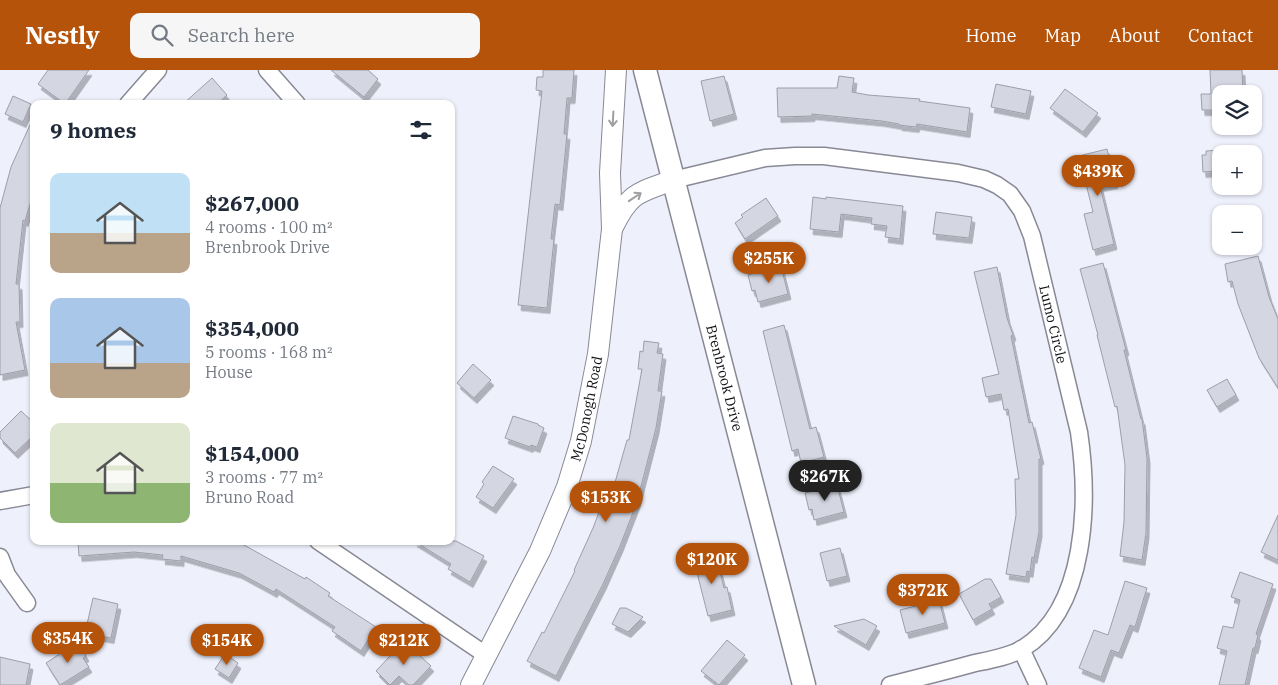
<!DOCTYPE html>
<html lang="en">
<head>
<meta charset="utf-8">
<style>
  body { margin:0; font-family:"IBM Plex Serif",serif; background:#f6f6f7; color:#1f2937; height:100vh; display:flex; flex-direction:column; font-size:19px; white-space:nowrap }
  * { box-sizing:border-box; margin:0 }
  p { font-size:16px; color:#747a83 }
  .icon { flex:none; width:28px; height:28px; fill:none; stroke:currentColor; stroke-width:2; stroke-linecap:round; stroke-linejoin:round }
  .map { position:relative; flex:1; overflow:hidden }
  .sheet { position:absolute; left:30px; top:30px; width:425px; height:445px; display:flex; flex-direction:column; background:#fff; border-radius:10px; box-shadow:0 1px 4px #0004 }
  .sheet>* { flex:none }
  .buttons { position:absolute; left:1212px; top:15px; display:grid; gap:10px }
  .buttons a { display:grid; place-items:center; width:50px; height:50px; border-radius:10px; background:#fff; box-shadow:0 1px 4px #0004; font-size:25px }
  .price { position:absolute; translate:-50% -42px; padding:0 11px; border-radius:18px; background:#b45309; color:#fff; font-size:16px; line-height:32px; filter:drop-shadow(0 1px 2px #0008) }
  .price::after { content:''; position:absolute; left:50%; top:30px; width:15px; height:11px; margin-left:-8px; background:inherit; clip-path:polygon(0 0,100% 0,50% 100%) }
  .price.selected { background:#222; color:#fff }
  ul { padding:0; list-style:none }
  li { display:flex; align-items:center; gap:15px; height:125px; padding:0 20px }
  li span { display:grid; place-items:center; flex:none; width:140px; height:100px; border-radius:10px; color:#555 }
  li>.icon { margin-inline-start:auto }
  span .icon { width:60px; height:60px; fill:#fffc; stroke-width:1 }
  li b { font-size:21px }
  h2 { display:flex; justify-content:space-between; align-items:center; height:60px; padding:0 20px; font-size:21px }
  header { display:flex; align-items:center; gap:30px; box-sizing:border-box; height:70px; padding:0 25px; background:#b45309; color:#fff }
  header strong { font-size:24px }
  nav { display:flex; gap:28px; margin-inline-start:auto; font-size:18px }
  .search { width:350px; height:45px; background:#f6f6f7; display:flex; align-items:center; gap:12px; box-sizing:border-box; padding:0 18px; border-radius:10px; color:#747a83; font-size:19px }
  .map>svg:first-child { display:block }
</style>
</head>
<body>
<header>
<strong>Nestly</strong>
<div class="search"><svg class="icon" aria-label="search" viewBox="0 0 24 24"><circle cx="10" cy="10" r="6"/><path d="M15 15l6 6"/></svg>Search here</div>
<nav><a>Home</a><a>Map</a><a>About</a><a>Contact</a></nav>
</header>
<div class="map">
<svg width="1278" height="615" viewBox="0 0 1278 615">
  <defs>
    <filter id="shadow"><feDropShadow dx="3" dy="5.5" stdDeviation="0" flood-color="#0004"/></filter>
  </defs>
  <rect width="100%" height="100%" fill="#eef0fc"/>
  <!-- building -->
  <path fill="#d4d6e2" stroke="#9c9ea9" filter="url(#shadow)" d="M48,0H89L65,34L38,14Z
    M331,0H368L378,9L364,27Z
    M543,0H574L572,28H567L564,64H567L560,135L555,134L551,169H554L547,238L518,235L542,21L536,20L537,7H543Z
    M1210,0H1242L1243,24H1221V40H1202L1201,24H1211Z
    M724,6L734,44L710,51L701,11Z
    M839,6L854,8L852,22L868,25L920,29L919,31L970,38L967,62L917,54L916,57L899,55V54L882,51L812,44V46L778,47L777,18H837Z
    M212,8L227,25L217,34H183Z
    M996,14L1031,21L1026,44L991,37Z
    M1065,19L1098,43L1083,62L1050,38Z
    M13,26L31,34L23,52L5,44Z
    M34,46V121L25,151L23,150L16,214H19L20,252H16L25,300L0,305V138L11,97Z
    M1107,79L1115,113L1100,116L1114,174L1093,180L1084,144L1093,142L1079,86Z
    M1221,80V101L1203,102L1202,85H1206V81Z
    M813,127L826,129V127L903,136L900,169L885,167L887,156L871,154L872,148L841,144L839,162L810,159Z
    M766,128L778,146L745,169L735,153L743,147L741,145Z
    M936,142L972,147L969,168L933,164Z
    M1258,186L1269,227L1278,249V318L1259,288L1238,234L1232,211L1228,212L1225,194Z
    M1103,193L1126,280H1124L1141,349H1142L1147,388L1146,463L1142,490L1120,486L1124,452L1125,395L1117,336L1115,337L1097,265H1098L1080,199Z
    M781,196L788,224L758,232L755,220L752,221L748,205Z
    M997,197L1007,248L1013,265L1011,266L1029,353L1032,352L1041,389H1039V462L1034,488L1032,487L1030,502L1027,501L1026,507L1006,504L1016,445L1015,409H1019L1008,339L1004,340L1001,324L986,327L982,308L999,304L974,202Z
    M784,255L810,359L816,357L824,387L801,393L798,379L792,381L763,261Z
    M644,271L659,273L657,283L663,284L658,321H662L656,358L637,432L620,476L603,514L556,606L527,591L542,562L544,563L575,501L574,500L593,458L607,421L612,423L627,370H629L642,299H638L640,281L643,282Z
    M473,294L491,310L474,328L457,313Z
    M1227,309L1236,325L1217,337L1207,320Z
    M21,341L34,353V365L15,383L0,368V362Z
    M513,346L538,354V355L544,358L537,377L531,375L530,377L505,368Z
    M493,396L514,409L493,438L476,427L484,414L482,412Z
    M837,415L844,442L814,450L812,439L809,440L805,423Z
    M1278,445V490L1261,482Z
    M78,471H230L244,475L305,509L306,507L330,523L328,526L376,557L361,581L332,561L335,557L276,519L274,522L239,503L181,486V491L162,489L163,485L134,482L79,486Z
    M414,471H456L484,486L470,512L448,499L451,494Z
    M840,478L847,506L827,511L820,483Z
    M715,482L724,518L727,517L732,540L708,546L693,487Z
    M1240,502L1273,514L1256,564L1258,565L1255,578H1253L1245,615H1219L1227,581L1217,578L1223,556L1233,558L1240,530L1231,527Z
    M985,509H991L1001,527L989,534L992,539L973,550L959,524Z
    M1125,511L1147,518L1135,557L1130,555L1119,583L1111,580L1101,607L1079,598L1094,560L1108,565Z
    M93,528L118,534L111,568L85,563Z
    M939,530L945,553L906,563L900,540Z
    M620,538H626L643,547L628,562L612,554Z
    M864,549L877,556L866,575L834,556Z
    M727,570L745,585L719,615L701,601Z
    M404,571L431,596L413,615H409L399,606L390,615L376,601Z
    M78,572L86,586L83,588L89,597L60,615L46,593Z
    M225,584L238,593L229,608L215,599Z
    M0,587L30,594L26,615H0Z"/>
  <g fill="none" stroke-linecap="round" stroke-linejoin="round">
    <!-- minor casing -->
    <g stroke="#888994" stroke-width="19">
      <g id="minor">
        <path d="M267,0L297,34"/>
        <path d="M128,34L158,0"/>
        <path id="s1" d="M673,110L765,88L795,86H824L958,103L984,109L997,115L1010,124L1022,141L1032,166L1079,362C1089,430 1088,539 1022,579C1008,587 990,590 975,593C946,601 918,608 890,615"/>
        <path d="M0,431L34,425"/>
        <path d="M318,471L486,585"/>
        <path d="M0,487L7,505L27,533"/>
        <path d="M1021,579L1038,615"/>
      </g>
    </g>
    <!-- tertiary casing -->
    <g stroke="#888994" stroke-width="22">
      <g id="tertiary">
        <path d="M613,157C630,122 638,123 673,110"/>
        <path id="s2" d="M471,615L540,481L567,417L581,371L598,284L612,159L610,103L616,0"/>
      </g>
    </g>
    <!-- secondary casing -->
    <g stroke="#888994" stroke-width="25">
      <g id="secondary">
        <path id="s3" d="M645,0L804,615"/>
      </g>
    </g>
    <!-- minor -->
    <use href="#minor" stroke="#fff" stroke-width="16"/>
    <!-- tertiary -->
    <use href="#tertiary" stroke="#fff" stroke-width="20"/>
    <!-- secondary -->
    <use href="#secondary" stroke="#fff" stroke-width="22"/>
  </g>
  <!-- one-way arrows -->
  <defs><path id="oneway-shaft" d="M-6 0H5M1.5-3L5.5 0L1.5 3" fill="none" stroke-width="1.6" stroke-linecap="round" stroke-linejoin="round" transform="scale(1.25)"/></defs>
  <g stroke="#9f9fa1">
    <use href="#oneway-shaft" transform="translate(613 49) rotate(93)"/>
    <use href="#oneway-shaft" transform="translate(635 127) rotate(-34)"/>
  </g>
  <g text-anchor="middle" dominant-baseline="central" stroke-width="4" stroke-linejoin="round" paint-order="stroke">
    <!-- street labels -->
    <g font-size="14" fill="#0f1014" stroke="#eef0fc">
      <text stroke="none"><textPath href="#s1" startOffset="484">Lumo Circle</textPath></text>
      <text stroke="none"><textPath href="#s3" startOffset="318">Brenbrook Drive</textPath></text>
      <text stroke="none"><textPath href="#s2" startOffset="301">McDonogh Road</textPath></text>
    </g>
  </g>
</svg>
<div class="buttons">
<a><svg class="icon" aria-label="layers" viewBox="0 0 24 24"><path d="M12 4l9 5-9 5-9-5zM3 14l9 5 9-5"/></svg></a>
<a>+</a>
<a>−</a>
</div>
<b class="price" style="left:1098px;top:127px">$439K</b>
<b class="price" style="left:769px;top:214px">$255K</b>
<b class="price selected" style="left:825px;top:432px">$267K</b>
<b class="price" style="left:606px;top:453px">$153K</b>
<b class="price" style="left:712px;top:515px">$120K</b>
<b class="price" style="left:923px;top:546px">$372K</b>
<b class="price" style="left:68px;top:594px">$354K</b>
<b class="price" style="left:227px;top:596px">$154K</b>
<b class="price" style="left:404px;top:596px">$212K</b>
<section class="sheet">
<h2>9 homes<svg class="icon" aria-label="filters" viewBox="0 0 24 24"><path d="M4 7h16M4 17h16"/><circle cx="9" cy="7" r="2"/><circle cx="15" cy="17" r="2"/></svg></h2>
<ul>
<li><span style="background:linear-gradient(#bfe0f5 60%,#b9a48a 0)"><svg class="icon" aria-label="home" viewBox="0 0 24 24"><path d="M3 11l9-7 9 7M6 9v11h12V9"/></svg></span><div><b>$267,000</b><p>4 rooms · 100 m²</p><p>Brenbrook Drive</p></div></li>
<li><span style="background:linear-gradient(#a9c7e8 65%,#b9a48a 0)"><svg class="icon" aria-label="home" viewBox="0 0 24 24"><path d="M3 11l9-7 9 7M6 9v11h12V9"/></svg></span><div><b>$354,000</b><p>5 rooms · 168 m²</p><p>House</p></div></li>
<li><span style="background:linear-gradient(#dfe7d0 60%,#8fb573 0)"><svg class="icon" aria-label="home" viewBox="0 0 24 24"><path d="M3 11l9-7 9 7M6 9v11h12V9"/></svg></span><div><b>$154,000</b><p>3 rooms · 77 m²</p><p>Bruno Road</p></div></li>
</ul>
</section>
</div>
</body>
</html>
